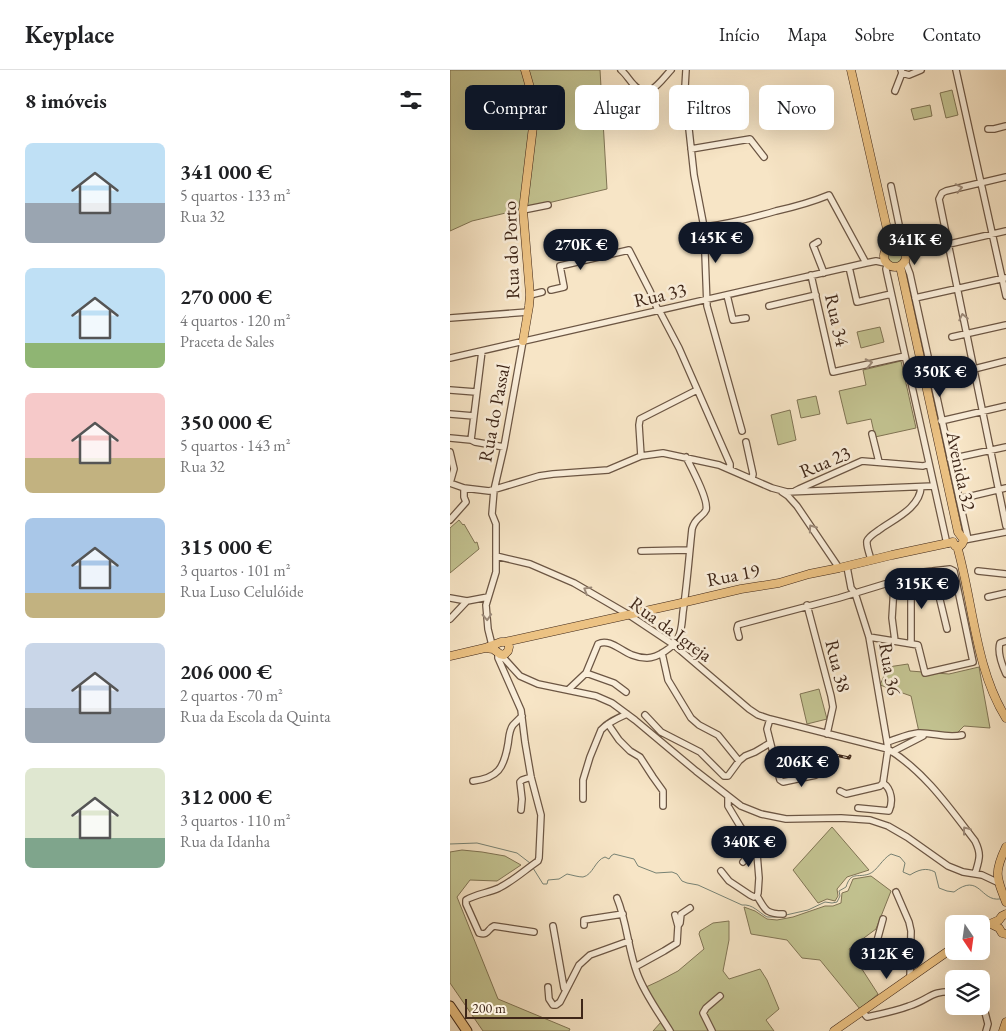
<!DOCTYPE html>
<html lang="pt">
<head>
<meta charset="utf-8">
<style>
  body { margin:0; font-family:"EB Garamond",serif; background:#f6f6f6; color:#202124; height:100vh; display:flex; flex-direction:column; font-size:19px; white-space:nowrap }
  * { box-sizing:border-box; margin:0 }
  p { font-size:16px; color:#757577 }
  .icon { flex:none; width:28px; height:28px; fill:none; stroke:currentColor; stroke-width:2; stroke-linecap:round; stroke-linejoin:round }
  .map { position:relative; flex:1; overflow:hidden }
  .sheet { display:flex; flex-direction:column; background:#fff; width:450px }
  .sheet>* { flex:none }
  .guide { position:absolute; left:15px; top:15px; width:465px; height:45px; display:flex; gap:10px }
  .needle { width:32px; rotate:167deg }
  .tools { position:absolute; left:495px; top:845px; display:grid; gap:10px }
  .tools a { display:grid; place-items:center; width:45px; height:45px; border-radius:8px; background:#fff; box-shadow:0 5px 20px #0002; font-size:25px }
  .scale { position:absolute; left:15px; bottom:12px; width:118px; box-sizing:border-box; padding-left:5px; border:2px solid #3e2618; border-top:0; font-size:14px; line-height:18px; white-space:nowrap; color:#3e2618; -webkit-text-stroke:4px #faeeda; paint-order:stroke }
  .price { position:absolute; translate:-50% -42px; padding:0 11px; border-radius:18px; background:#111827; color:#fff; font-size:16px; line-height:32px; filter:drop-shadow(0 1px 2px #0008) }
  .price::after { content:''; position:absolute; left:50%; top:30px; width:15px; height:11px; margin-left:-8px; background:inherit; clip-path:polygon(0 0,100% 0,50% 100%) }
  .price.current { background:#222; color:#fff }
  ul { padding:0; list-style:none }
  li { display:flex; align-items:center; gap:15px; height:125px; padding:0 25px }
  li span { display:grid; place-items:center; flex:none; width:140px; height:100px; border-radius:8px; color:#555 }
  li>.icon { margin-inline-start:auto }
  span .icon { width:60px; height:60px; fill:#fffc; stroke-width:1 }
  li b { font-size:21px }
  h2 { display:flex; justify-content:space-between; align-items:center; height:60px; padding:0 25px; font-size:21px }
  .pill { padding:0 18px; border-radius:8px; background:#fff; box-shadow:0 5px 20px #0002; font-size:18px; line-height:45px }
  .pill.current { background:#111827; color:#fff }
  header { display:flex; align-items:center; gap:30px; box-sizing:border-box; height:70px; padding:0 25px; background:#fff; border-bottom:1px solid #e0e0e0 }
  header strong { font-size:24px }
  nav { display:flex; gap:28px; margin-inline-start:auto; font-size:18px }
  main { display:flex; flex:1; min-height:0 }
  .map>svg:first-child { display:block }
</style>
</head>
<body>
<header>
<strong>Keyplace</strong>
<nav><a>Início</a><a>Mapa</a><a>Sobre</a><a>Contato</a></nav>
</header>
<main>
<section class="sheet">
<h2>8 imóveis<svg class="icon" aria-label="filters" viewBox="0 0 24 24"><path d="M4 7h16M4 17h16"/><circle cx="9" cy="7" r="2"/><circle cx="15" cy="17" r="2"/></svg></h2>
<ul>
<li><span style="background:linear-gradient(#bfe0f5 60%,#9aa5b1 0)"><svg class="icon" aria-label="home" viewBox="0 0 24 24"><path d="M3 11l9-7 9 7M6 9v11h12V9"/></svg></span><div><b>341 000 €</b><p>5 quartos · 133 m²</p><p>Rua 32</p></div></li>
<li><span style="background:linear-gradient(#bfe0f5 75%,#8fb573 0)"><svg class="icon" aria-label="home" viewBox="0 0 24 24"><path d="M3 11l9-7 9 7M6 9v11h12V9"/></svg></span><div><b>270 000 €</b><p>4 quartos · 120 m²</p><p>Praceta de Sales</p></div></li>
<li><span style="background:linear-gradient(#f6c9c9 65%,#c2b280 0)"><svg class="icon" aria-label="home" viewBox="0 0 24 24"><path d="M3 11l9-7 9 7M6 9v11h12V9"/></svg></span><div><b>350 000 €</b><p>5 quartos · 143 m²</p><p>Rua 32</p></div></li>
<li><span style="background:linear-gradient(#a9c7e8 75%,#c2b280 0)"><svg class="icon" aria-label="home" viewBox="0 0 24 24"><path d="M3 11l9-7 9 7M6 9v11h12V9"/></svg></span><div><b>315 000 €</b><p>3 quartos · 101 m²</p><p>Rua Luso Celulóide</p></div></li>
<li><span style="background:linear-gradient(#c9d6e8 65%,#9aa5b1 0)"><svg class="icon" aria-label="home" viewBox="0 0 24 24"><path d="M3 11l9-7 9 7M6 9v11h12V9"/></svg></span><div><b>206 000 €</b><p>2 quartos · 70 m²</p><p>Rua da Escola da Quinta</p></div></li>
<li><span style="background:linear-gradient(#dfe7d0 70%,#7fa58c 0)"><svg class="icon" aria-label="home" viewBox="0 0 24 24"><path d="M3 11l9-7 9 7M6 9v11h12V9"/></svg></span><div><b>312 000 €</b><p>3 quartos · 110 m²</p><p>Rua da Idanha</p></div></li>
</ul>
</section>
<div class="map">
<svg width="556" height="961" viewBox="0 0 556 961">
  <rect width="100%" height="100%" fill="#f7e5c6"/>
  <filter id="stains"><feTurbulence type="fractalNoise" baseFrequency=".004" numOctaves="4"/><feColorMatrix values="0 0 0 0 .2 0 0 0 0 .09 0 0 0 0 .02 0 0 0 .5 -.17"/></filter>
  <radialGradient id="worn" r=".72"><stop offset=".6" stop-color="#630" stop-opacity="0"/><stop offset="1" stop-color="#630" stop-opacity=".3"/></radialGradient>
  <!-- green -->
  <path fill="#c3c391" stroke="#807454" d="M0,0H150L157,119L22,151L0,161Z
    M502,20L508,45L496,48L490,23Z
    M480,35L482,46L464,50L461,39Z
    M436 186a9 9 0 1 1 18 0a9 9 0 1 1-18 0Z
    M430,257L434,272L411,278L407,262Z
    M451,291L466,358L425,367L421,349L397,354L389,321L416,315L413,300Z
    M366,326L370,344L351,348L347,330Z
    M340,340L346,370L328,375L321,345Z
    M9,450L13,455L14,454L25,473L27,472L29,479L0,503V458Z
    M458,594L460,601L499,604L529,597L540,658L514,656L504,666L469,662L461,626L430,615L438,597Z
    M369,619L377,649L357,654L350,624Z
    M382,757L419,800L397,807L387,819L388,826L385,831L377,829L368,833L343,800Z
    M12,780L32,782L55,786L71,795L47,811L20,810L7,827L48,929L120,959L119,961H33L0,913V782Z
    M421,806L441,821L426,859L399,879L428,924L410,939L370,890L352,888L337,870L301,864L294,837L305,841L317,849L327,850L343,847L375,836H383L391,833L392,823L398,821L403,809Z
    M279,851V870L273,901L279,909L310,899L317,910L329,939L316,950L324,961H203L212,951L196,917L209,911L228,901L254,879L249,864L250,861L263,853Z"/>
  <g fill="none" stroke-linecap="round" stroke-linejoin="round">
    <!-- stream -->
    <path stroke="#778274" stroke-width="1" d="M0,774L27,773L67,783L80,793
      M83,798L93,814H97L98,810L109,809L117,804C122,805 128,807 133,807C143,805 145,790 155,787L159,789L161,786L164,784L184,789L188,796L206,803L222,802L227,804L232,811L237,813L248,815L292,835C303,834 308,842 317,847H330
      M336,845L358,840L375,832L382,833L387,832L390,826L389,821L396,817C401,801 407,808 419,804C427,801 432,789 441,784L450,787L455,793L453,802L460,805C468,800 476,797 485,802L489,818L497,821L504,822C530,802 530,832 550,829"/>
    <!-- minor casing -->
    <g stroke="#6c5644" stroke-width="8">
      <path id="minor" d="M171,0C176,4 179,10 184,15C199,32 211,10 221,0
        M236,0L234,34L238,50L244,105L254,157L257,236L292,361
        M451,0L452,3L459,5L471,0
        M506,0L556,226
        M445,21L452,3
        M538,59H544L556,56
        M241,79L300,69L314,87
        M556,107L496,121L492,123L489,129L556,456
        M441,116L453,174V178
        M73,140L98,135
        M254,157C279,154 302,148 326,141C344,137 362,132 379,125L416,193
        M368,172L363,175L374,203
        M456,184L556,161
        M455,191L460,204L518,469
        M437,195L436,199L437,204L497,474
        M399,197L407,232L441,224
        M361,205L383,302L455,286
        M101,220L114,217L110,196L179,180L200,221L207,238L209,240L229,278L280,394V399
        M80,225L92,222
        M277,225L283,250L296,248
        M465,228L555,208
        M319,236L366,225
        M0,248L78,242
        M502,267L556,255
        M0,288L416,193L426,191L435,193
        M524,299L556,291
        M0,320L26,322
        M0,344L24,346
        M491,351L556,336
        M422,364L429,392
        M0,368L21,370L25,372L54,377
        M21,370L32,281
        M296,372L303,404L302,409
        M0,382L4,399L0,413
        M191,386L189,355L190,349L247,320
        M500,389L556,377
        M0,413L14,418L39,421L89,406L103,404L158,400L191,386L213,383L269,395L322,418L337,422L484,416
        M345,421L349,419L412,391L473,396L479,394
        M332,422L338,426L347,436L389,498
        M509,429L556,418
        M0,450L16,432L14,427V418
        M514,470L556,462
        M191,481L239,480
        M46,486L80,494L124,513L179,545L224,575L299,639L308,645L320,649L438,679C475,702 499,737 525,771C532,785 529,790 525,804
        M421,490C420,485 416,476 417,471C419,466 425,463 429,460C444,449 470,438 471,417
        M397,497L401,518L405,523L419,567L437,672L438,679L433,713
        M483,501L497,559
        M528,501L556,504
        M461,506V574
        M443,512L444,516L442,548L445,571
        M538,527L556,523
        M0,528L17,531
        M357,535L381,626L383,637L377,664
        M0,549L17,531L38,527
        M289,567L287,559L288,555L291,554L389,528L461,506L474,502L500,499L504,501L523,592L475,603L468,575L419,567
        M556,571L550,573C547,582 552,595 556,604
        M42,575L38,559L36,535L46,502V454L42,444L44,420L54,377L73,271
        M48,583V588L71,640L75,672L81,707L91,745L89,788L88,791C75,800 63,811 49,818C38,823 26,824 16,830V834L29,863C39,866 37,859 44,856L84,862
        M212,583L218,610L241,648L249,655L268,665L289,691
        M50,584L70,606L88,614L146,626L162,633L185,650L246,701L291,736L311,744L336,749L391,748L420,750L438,756L457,767L498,796L513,802L532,805L549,813
        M136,603L164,613L176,622
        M118,620L136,603L148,574C159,568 171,581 182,585C187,587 192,588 197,588C207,588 224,577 228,568C232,561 232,551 233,542C237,515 239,487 242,459C245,447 253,447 256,440C259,430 241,397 236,387
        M195,645L211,662L250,682L274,706H278L289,691L295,686L305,682L320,673
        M320,649L317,659L330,710L333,712L366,705L372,701
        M158,654L169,670L180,681L190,687L203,707L213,721V736
        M437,672C447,669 458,664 468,663C483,662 496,669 512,665
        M442,682L473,666
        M23,711C48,708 54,698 58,674C59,668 59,660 63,655C66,652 69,649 72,646
        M390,721L396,724L430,716L433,713
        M278,727V736L290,756L305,778L307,784L309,808L308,823L307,826C315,839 315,844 333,844
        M133,729V710L140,687L151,660C158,652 168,648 177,644
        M408,738L439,741C443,732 442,719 433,713
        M71,740L72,729L70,712L72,710L81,707
        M302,773L311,776L331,771
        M293,792L305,778
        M271,801L279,811L300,825L304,827L307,826
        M446,822L459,852L461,861L460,908
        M167,828C177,852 178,879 187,903C194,923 209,943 220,961
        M225,845L228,856
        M433,849L427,871L430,878L435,881L460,886
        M134,855V850L173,844
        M103,856L114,918L116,919
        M185,897L214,881L227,873L228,856L230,853L231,844L240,838
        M98,917L99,929L103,935H106L110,932L129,895L140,885L179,871
        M531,927L538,954L536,961
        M412,941L417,947C431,944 446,941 459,936C479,930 481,920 504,922
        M262,961L253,943L256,938L270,926"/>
    </g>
    <!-- major casing -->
    <g stroke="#3e2618" stroke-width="9">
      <path id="major" d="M401,0L440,172L439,176
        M434 186a11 11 0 1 1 22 0a11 11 0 1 1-22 0Z
        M450,196L508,462L514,470L512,474L510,476H505L503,472
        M73,271L79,236L80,225L73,140L85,40L83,28L75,0
        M507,476C523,531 525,599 556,648
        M35,578L43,579L50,584L54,585L58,581L59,577
        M0,586L35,578L51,572H55L227,534L291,519L329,513L359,504L389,498L442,485L503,472
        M556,777C544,802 546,807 556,832
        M541,854L549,858L552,863L556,864
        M531,858L549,850L552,846L556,844
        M384,961L504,877
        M553,961L556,952"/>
    </g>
    <!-- highway casing -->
    <g stroke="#3e2618" stroke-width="11">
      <path id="highway" d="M0,936L17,961"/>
    </g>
    <!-- minor -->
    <use href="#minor" stroke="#faeeda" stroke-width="5.5"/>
    <!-- major -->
    <use href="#major" stroke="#ecc283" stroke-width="8"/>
    <!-- highway -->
    <use href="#highway" stroke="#ecc283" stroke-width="9"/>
    <!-- rail casing -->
    <g stroke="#3e2618" stroke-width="3">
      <path id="rail" d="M385,685L399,688L400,686"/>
    </g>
    <!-- rail -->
    <use href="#rail" stroke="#faeeda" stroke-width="1" stroke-dasharray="4" stroke-linecap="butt"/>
  </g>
  <!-- one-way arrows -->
  <defs><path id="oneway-chevron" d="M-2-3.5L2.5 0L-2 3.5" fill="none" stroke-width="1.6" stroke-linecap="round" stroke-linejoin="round" transform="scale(1.25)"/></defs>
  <g stroke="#9c8a79">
    <use href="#oneway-chevron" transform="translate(509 118) rotate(-12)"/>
    <use href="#oneway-chevron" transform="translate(513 247) rotate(-102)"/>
    <use href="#oneway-chevron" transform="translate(419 293) rotate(-12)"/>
    <use href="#oneway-chevron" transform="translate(362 458) rotate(-125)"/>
    <use href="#oneway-chevron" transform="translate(137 520) rotate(-150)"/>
    <use href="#oneway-chevron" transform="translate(37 547) rotate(87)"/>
    <use href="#oneway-chevron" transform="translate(516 760) rotate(-127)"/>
  </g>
  <g text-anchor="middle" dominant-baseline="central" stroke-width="5" stroke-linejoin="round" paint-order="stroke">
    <!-- street labels -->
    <g font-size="19" fill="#3e2618" stroke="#faeeda">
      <text transform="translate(61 180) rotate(-92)">Rua do Porto</text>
      <text transform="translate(210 225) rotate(-13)">Rua 33</text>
      <text transform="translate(387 250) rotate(77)">Rua 34</text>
      <text transform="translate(44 343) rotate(-79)">Rua do Passal</text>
      <text transform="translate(375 392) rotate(-23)">Rua 23</text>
      <text transform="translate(511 401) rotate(78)">Avenida 32</text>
      <text transform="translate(283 505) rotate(-11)">Rua 19</text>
      <text transform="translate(221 559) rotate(36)">Rua da Igreja</text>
      <text transform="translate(388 596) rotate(76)">Rua 38</text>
      <text transform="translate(440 599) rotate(80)">Rua 36</text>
    </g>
  </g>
  <rect width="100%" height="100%" filter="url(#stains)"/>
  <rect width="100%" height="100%" fill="url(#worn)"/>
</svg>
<div class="tools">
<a><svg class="needle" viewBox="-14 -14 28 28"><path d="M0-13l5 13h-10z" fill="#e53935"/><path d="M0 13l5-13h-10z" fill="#757577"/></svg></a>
<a><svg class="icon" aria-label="layers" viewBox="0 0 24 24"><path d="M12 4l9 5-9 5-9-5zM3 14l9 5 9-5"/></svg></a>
</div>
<div class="scale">200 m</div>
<b class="price" style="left:266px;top:194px">145K €</b>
<b class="price current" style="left:465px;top:196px">341K €</b>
<b class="price" style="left:131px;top:201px">270K €</b>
<b class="price" style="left:490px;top:328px">350K €</b>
<b class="price" style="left:472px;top:540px">315K €</b>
<b class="price" style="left:352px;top:718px">206K €</b>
<b class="price" style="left:299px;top:798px">340K €</b>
<b class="price" style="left:437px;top:910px">312K €</b>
<div class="guide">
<a class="pill current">Comprar</a>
<a class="pill">Alugar</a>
<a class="pill">Filtros</a>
<a class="pill">Novo</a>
</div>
</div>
</main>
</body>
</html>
